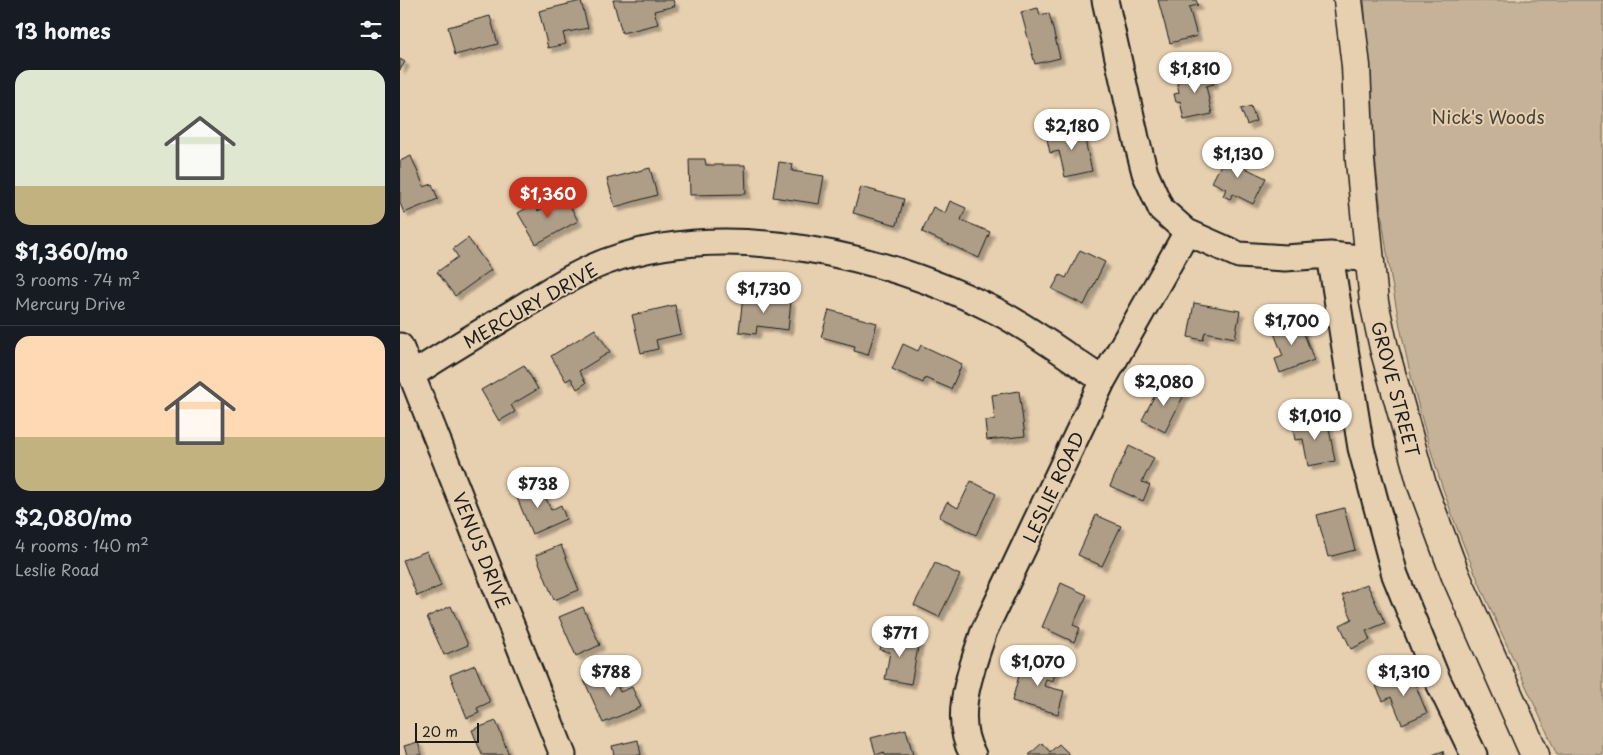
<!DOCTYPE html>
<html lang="en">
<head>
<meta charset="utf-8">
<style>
  body { margin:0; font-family:"Playpen Sans",sans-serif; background:#242831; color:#f1f3f6; height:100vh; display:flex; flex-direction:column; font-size:19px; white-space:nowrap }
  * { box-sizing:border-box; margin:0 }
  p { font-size:16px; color:#9ea1a6 }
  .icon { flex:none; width:28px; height:28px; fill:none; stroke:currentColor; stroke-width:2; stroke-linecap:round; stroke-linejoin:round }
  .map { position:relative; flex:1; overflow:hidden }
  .panel { display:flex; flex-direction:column; background:#171b24; width:400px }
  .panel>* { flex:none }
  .scale { position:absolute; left:15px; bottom:12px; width:64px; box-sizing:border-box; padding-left:5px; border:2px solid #1c1c1c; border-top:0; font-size:14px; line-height:18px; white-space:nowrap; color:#1c1c1c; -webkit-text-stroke:4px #e7d0b0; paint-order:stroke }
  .price { position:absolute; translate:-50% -42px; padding:0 11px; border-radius:18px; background:#fff; color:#222; font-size:16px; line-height:32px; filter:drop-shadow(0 1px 2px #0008) }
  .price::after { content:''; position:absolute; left:50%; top:30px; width:15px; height:11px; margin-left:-8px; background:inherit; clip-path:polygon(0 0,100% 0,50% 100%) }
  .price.current { background:#c8321e; color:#fff }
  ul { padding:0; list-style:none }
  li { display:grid; align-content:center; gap:10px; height:265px; padding:0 15px }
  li+li { border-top:1px solid #363941 }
  li span { display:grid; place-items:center; height:155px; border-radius:15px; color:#555 }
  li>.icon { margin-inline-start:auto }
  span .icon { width:90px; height:90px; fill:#fffc; stroke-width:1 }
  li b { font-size:21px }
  h2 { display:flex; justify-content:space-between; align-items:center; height:60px; padding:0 15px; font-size:21px }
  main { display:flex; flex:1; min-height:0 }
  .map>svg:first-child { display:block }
</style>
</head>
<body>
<main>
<section class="panel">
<h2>13 homes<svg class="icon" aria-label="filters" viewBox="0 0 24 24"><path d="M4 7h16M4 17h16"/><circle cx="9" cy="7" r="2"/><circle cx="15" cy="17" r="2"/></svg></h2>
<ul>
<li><span style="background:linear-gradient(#dfe7d0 75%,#c2b280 0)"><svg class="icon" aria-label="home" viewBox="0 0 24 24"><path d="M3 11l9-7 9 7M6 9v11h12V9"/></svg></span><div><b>$1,360/mo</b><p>3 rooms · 74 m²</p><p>Mercury Drive</p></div></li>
<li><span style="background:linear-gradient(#ffd9b3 65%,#c2b280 0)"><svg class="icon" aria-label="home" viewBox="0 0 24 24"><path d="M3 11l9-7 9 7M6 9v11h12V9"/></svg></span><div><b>$2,080/mo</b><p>4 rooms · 140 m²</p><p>Leslie Road</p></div></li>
</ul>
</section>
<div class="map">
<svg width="1203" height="755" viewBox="0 0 1203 755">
  <defs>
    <filter id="shadow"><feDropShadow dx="4.5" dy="4.5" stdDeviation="1" flood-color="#0004"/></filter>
  </defs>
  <rect width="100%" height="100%" fill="#e7d0b0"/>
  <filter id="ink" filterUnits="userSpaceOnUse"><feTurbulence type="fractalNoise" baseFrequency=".02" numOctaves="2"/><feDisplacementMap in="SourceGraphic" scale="10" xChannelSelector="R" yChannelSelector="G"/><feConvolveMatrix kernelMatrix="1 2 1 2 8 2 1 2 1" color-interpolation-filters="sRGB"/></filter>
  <g filter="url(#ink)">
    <!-- green -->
    <path fill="#c6b298" stroke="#71675a" d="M964,0H1203V755H1157C1118,665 1073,580 1042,486C1008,383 987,274 976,166C971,110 969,55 964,0Z"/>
    <!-- building -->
    <path fill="#ae9e87" stroke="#1c1c1c" filter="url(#shadow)" d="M213,0H273L275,6L254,11L258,24L222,33Z
      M758,0H796L798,5L789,7L797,36L770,43Z
      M181,1L188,28L163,33L166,44L148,48L139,11Z
      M638,8L640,15L649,13L660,58L635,64L621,12Z
      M90,16L98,44L55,55L48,27Z
      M0,59L5,62L0,70Z
      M812,70L814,84L806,86L812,114L784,120L780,101L776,102L774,94L779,93L776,76Z
      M851,106L856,121L847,125L841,109Z
      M682,127L692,171L665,177L659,151L650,153L647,139L656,137L655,133Z
      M828,151L844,159L841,166L866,178L853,204L833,194L830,199L823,196L826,189L812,182Z
      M11,156L24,187L32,184L38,199L4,213L0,203V161Z
      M289,159H305L306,165H345L346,194L290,195Z
      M379,162L393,164L392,171L424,176L419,204L373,197Z
      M250,168L257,195L215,207L207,179Z
      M461,187L504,199L497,225L453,213Z
      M165,196L178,221L136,244L118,213L134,204L138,211Z
      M550,201L566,208L561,220L590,232L579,258L522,232L533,207L545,213Z
      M68,238L91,270L55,296L37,272L58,257L53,249Z
      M680,250L705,262L684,305L652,289L660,275L666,278Z
      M343,296L391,301L388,330L357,326L356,334L339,332Z
      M794,303L840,311L835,338L805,332L803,340L788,337Z
      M275,305L281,334L256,340L258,349L241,353L232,315Z
      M429,310L477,323L468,355L454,351L455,346L421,337Z
      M898,318L914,360L880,373L875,359L883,356L872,328Z
      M195,329L210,352L179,371L186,383L177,389L171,378L166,381L151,356Z
      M503,344L518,351L521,345L562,364L551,389L525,378L523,383L492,369Z
      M124,365L138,389L111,405L115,412L99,421L81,390Z
      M762,381L785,393L765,432L742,420Z
      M619,391L625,436L587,440L585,421L595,420L592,395Z
      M927,418L935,461L908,466L903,439L895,440L892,424Z
      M729,446L754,458L742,482L750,485L743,501L710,486Z
      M571,481L596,494L576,535L539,517L547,502L558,508Z
      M139,483L151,510L161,505L166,519L132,534L115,493Z
      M944,508L955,550L928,557L917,515Z
      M696,515L721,526L702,566L678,555Z
      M161,545L179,590L154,600L136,555Z
      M27,551L41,586L17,596L3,560Z
      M535,563L560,575L539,617L514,605Z
      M661,583L687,595L673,625L680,628L674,642L642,627Z
      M967,584L985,623L966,631L970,640L951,649L940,625L952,619L942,595Z
      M51,606L68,645L44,655L27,617Z
      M183,607L200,645L176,656L159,617Z
      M483,635L519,642L511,684L485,679L490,652L480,650Z
      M624,657L657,666L653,681L646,679L644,686L664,691L658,714L612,701Z
      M75,665L90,702L77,708L79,713L67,718L50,675Z
      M210,669L220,692L232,687L241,707L203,723L184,680Z
      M1010,672L1027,713L1002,724L991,697L983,701L976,686Z
      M96,721L109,755H82L72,730Z
      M506,729L513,755H485L484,752L476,755L471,738Z
      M238,740L241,755H214L212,746Z
      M18,742L22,755H7L4,746Z
      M642,743L650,752L659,744L670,755H629Z
      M1043,751L1044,755H1032Z"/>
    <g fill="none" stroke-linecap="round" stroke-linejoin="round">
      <!-- minor casing -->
      <g stroke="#1c1c1c" stroke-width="29">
        <path id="minor" d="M705,0L736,138L745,173L761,209L787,232L839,255L885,258L930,255L970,259
          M930,255L961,448L995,575L1037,679L1074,755
          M0,346L163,755
          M12,375C48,351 85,330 122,307C149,291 176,273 205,262C327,217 485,255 598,312C634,331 668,357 703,380
          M573,755C551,718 572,668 584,631L703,380L787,232"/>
      </g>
      <!-- major casing -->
      <g stroke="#1c1c1c" stroke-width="31">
        <path id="major" d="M948,0L956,66L960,161L974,302L984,348L1022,485L1055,574L1135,755"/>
      </g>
      <!-- minor -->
      <use href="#minor" stroke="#e7d0b0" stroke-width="25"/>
      <!-- major -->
      <use href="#major" stroke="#e7d0b0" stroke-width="28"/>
    </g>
  </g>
  <g text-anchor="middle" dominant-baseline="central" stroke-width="4" stroke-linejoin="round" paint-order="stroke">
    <!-- park labels -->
    <g font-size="18" fill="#46423b" stroke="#e7d0b0">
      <text x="1088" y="116">Nick's Woods</text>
    </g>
    <!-- street labels -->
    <g font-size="18" fill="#1c1c1c" stroke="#e7d0b0">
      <text transform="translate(130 305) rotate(-30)">MERCURY DRIVE</text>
      <text transform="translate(996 389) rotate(75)">GROVE STREET</text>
      <text transform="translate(653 487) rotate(-65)">LESLIE ROAD</text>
      <text transform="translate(82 550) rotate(68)">VENUS DRIVE</text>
    </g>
  </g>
</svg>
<div class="scale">20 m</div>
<b class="price" style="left:795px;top:94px">$1,810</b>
<b class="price" style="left:672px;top:151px">$2,180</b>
<b class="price" style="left:838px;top:179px">$1,130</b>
<b class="price current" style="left:148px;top:219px">$1,360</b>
<b class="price" style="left:364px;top:314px">$1,730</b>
<b class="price" style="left:892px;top:346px">$1,700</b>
<b class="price" style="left:764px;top:407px">$2,080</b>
<b class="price" style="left:915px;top:441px">$1,010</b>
<b class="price" style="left:138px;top:509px">$738</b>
<b class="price" style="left:500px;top:658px">$771</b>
<b class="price" style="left:638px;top:687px">$1,070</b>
<b class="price" style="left:211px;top:697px">$788</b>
<b class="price" style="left:1004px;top:697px">$1,310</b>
</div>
</main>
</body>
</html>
